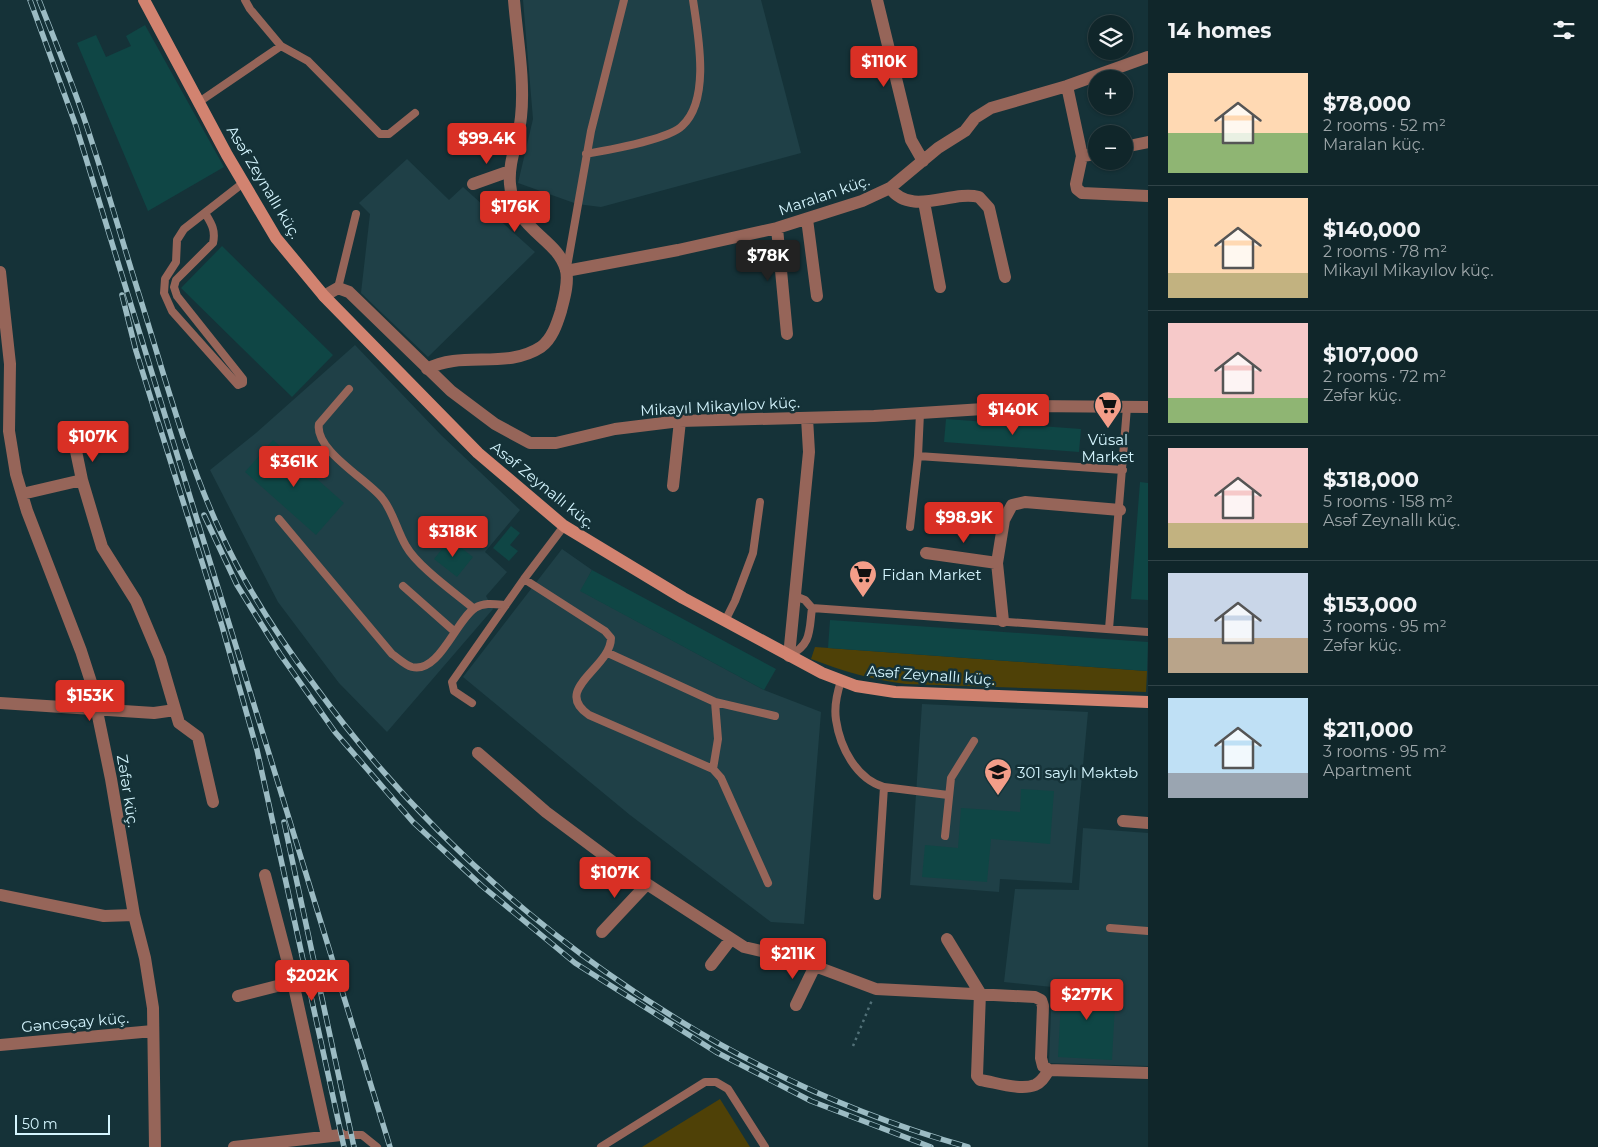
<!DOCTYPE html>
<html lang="en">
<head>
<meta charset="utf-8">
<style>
  body { margin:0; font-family:Montserrat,sans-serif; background:#192e32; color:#f1f3f6; height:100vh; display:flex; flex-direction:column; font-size:19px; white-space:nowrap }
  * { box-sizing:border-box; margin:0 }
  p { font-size:16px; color:#9ca5a8 }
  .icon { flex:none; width:28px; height:28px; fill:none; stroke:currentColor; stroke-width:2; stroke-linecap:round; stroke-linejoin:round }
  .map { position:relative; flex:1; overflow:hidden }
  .details { display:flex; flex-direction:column; background:#10262a; width:450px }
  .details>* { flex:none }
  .tools { position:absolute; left:1088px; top:15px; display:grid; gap:10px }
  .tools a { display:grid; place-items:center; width:45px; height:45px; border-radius:50%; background:#10262a; box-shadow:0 1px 4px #0004,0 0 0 1px #304347; font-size:25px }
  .scale { position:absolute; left:15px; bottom:12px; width:95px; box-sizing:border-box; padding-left:5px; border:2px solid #d4f5fe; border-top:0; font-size:14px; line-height:18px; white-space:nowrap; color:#d4f5fe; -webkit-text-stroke:4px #153238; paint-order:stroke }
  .price { position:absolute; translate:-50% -42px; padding:0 11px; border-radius:5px; background:#d93025; color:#fff; font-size:16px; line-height:32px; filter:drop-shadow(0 1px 2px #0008) }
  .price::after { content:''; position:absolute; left:50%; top:30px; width:15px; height:11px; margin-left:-8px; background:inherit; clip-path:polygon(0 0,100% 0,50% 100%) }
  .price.on { background:#222; color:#fff }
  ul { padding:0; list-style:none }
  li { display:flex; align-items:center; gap:15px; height:125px; padding:0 20px }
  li+li { border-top:1px solid #304347 }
  li span { display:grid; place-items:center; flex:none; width:140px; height:100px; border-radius:0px; color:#555 }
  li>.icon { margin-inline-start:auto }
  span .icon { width:60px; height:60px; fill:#fffc; stroke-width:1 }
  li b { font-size:21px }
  h2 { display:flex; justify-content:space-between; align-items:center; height:60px; padding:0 20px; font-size:21px }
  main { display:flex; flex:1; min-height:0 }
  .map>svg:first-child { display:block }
</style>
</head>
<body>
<main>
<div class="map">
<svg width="1148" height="1147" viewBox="0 0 1148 1147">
  <rect width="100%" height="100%" fill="#153238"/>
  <!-- built -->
  <path fill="#1f4047" d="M523,0H761L801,153L601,207L577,204L518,183L533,119Z
    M407,159L449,200L463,187L535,252L428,357L361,293L370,214L359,203Z
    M355,345L441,435L520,510L485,552L507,572L486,596L493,609L387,732L339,683L278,602L210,470L256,433Z
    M562,549L592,570L581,591L764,690L821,712L804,924L771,922L630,815L463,677Z
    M922,704L1088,712L1072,883L1000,879L999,892L910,885Z
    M1083,828L1148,833V1066L1049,1063L1052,987L1004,982L1015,889L1079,890Z"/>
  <!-- green -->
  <path fill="#4f4107" d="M815,647L1147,671L1146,692L906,684C872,680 843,671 811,659Z
    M720,1099L750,1147H642Z"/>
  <!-- building -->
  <path fill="#0f4645" d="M145,25L224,167L148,211L77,43L96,35L106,57L131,46L126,36Z
    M222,246L333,355L292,397L181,288Z
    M946,419L1081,429L1079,452L944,442Z
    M273,440L344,503L316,535L245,472Z
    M1140,482L1148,483V600L1131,599Z
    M511,526L520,533L510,545L518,551L509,561L493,548Z
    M450,539L473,557L457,577L434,559Z
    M592,570L776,669L764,690L580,591Z
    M830,620L1148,642L1147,671L828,648Z
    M1021,789L1054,791L1050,844L991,839L987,882L922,877L925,845L958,848L961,808L1020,812Z
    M1062,982L1116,985L1112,1060L1058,1057Z"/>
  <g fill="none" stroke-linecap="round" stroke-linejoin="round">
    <!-- path -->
    <path stroke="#517077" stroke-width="2.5" stroke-dasharray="2.5 4" stroke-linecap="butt" d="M853,1046L872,1000"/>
    <!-- service -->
    <path stroke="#966559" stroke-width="8" d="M245,0L250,9L281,46L308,61L380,134H389L415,113
      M199,102L281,46
      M586,154C607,150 668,140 682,126C711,100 698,34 693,0
      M205,213C211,223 216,230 213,243L176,280L174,287L177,296L243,379V383L238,385L172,311L164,293L165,279L176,262L177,240L184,229L243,183
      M567,267L591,131L624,0
      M338,288L356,214
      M349,389L319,424C314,450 368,480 382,498C393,511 397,531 406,546C417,566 455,593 473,608
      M918,456L1123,470
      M279,519L392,654C398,658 405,665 412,667C439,674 456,620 475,608C484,602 495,604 506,605
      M910,527L918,456L920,413
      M524,579L605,631L611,638C611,668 551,689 589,715L713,769L721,778L768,883
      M403,586L455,632
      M795,596L805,600L812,608L1148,632
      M725,621L735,601L753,553L760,502
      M1109,629L1127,407
      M608,653L715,702L775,716
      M789,656C812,644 809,631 812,608
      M841,681C837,693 834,707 836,720C840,747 856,779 884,787L948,795
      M472,703L454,691L452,682L524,579L564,526
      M713,769L718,739L715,702
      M945,836L951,778L974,741
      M877,896L884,787
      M1110,928L1148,931
      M341,1135H362L377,1147
      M601,1147L705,1082H716L728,1089L765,1147"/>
    <!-- minor -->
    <path stroke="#966559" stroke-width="12" d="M877,0L911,140L923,161
      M1067,86L1082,156L1076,184L1077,189L1082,193L1148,196
      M1124,147L1148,142
      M1082,156L1096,154
      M473,184L510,171
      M890,188C911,217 951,190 979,197L989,208L1005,277
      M924,202L940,287
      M807,219L817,296
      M777,228L787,334
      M566,271L678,250L777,228L862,201L890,188L938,148L965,131L975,118L991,108L1067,86L1148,57
      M0,272L10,364L9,431L16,474L27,511L81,651L91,682L111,779L134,915L145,958L153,1008L155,1147
      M324,296L338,288L349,292L451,391L495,424L530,443H556L615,429L680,421L874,416L1028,406L1148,407
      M427,369C462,350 506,370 541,347C552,339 557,324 561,311C564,299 569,283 566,270C557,237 514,231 510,184C508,161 519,139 521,117C525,79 517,38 514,0
      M76,451L82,480
      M673,486L680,421
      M22,494L82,480L102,547L136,601L160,658L179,723L198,737L213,802
      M926,553L997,563
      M1003,621L997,563L1004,520L1012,505L1025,502L1120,510
      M789,656L809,452L807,418
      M0,703L154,713L175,710
      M478,753L546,812L613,862L744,947L796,959L876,989L1035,997L1041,1000L1043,1006L1041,1058L1043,1066L1049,1070L1148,1073
      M1123,821L1148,823
      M265,875L293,982L327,1136
      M0,895L104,916L134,915
      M602,932L647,884
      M947,939L980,993L977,1076L980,1080C995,1082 1020,1091 1035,1085C1042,1082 1045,1076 1049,1070
      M711,965L731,939
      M238,996L293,982
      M796,1005L815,966
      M0,1045L153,1031
      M234,1147L341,1135"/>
    <!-- secondary -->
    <path stroke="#d28370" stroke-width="12" d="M144,0L227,155L276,238L324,296L478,453L564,526L683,598L822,673L856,686L895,692L1148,702"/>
    <!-- rail casing -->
    <g stroke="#9bbbc3" stroke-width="5.5">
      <path id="rail" d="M30,0L76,126L390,1147
        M39,0C55,41 72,82 86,124C106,184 123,244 142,304C166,381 187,460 221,533C246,588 279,638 315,686C472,902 710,1075 968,1147
        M122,295L136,351L222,626L257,750L344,1147
        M204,515L237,585L280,654L335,732L413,822L482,886L575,963L716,1052L811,1101L931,1147
        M284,822L354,1147"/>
    </g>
    <!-- rail -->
    <use href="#rail" stroke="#153238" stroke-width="4" stroke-dasharray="11" stroke-linecap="butt"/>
  </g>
  <!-- icons -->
  <defs>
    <g id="supermarket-pin" transform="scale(1.4375)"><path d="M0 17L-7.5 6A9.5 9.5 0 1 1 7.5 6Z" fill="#f49e89" stroke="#153238"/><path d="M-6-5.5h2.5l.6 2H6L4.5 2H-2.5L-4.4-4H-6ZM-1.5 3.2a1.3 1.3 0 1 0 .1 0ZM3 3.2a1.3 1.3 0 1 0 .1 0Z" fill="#111"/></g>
    <g id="school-pin" transform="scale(1.4375)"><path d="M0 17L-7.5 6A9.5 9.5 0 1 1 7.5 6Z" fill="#f49e89" stroke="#153238"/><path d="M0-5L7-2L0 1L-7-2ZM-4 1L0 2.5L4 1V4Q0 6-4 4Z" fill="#111"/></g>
  </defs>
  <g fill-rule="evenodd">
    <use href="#supermarket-pin" x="1108" y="405"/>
    <use href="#supermarket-pin" x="863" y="574"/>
    <use href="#school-pin" x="998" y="772"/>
  </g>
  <g text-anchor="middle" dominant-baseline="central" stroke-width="5" stroke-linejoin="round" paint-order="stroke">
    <!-- street labels -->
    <g font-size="15" fill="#d4f5fe" stroke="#153238">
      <text transform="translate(264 182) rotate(59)">Asəf Zeynallı küç.</text>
      <text transform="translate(824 195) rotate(-19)">Maralan küç.</text>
      <text transform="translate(720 406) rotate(-3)">Mikayıl Mikayılov küç.</text>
      <text transform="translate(543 485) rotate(39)">Asəf Zeynallı küç.</text>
      <text transform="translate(931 675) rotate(4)">Asəf Zeynallı küç.</text>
      <text transform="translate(128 791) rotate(81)">Zəfər küç.</text>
      <text transform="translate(75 1022) rotate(-5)">Gəncəçay küç.</text>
    </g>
    <!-- poi labels -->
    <g font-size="15" fill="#d4f5fe" stroke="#153238" text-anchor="start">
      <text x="1108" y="439" text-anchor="middle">Vüsal<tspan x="1108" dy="17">Market</tspan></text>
      <text x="882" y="574">Fidan Market</text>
      <text x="1017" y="772">301 saylı Məktəb</text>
    </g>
  </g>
</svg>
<div class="tools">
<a><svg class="icon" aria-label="layers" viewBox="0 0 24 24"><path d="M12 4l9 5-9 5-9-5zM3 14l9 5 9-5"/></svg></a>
<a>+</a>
<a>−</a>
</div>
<div class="scale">50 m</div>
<b class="price" style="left:884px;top:88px">$110K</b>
<b class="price" style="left:487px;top:165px">$99.4K</b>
<b class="price" style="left:515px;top:233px">$176K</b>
<b class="price on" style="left:768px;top:282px">$78K</b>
<b class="price" style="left:1013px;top:436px">$140K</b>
<b class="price" style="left:93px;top:463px">$107K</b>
<b class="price" style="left:294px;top:488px">$361K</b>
<b class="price" style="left:964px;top:544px">$98.9K</b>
<b class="price" style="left:453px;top:558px">$318K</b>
<b class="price" style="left:90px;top:722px">$153K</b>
<b class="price" style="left:615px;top:899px">$107K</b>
<b class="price" style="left:793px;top:980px">$211K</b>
<b class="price" style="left:312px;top:1002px">$202K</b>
<b class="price" style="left:1087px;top:1021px">$277K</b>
</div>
<section class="details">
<h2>14 homes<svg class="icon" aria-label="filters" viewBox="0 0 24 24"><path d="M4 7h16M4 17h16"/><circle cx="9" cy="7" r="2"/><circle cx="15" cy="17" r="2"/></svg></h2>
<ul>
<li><span style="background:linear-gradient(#ffd9b3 60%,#8fb573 0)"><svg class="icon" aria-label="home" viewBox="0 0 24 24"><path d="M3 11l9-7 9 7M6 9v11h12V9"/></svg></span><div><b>$78,000</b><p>2 rooms · 52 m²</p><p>Maralan küç.</p></div></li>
<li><span style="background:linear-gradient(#ffd9b3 75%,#c2b280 0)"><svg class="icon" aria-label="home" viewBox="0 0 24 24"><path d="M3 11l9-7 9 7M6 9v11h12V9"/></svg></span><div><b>$140,000</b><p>2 rooms · 78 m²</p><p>Mikayıl Mikayılov küç.</p></div></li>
<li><span style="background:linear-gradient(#f6c9c9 75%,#8fb573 0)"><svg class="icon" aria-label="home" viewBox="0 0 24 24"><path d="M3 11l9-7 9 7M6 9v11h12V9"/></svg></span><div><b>$107,000</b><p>2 rooms · 72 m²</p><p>Zəfər küç.</p></div></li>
<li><span style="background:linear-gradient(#f6c9c9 75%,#c2b280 0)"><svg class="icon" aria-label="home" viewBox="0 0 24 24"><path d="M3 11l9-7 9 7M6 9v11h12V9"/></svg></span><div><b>$318,000</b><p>5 rooms · 158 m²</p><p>Asəf Zeynallı küç.</p></div></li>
<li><span style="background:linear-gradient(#c9d6e8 65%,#b9a48a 0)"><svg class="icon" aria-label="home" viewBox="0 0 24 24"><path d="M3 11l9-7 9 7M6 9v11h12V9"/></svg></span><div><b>$153,000</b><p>3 rooms · 95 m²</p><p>Zəfər küç.</p></div></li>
<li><span style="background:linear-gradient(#bfe0f5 75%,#9aa5b1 0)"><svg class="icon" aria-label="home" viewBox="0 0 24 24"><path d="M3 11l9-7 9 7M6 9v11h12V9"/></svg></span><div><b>$211,000</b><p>3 rooms · 95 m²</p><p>Apartment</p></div></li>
</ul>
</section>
</main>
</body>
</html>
